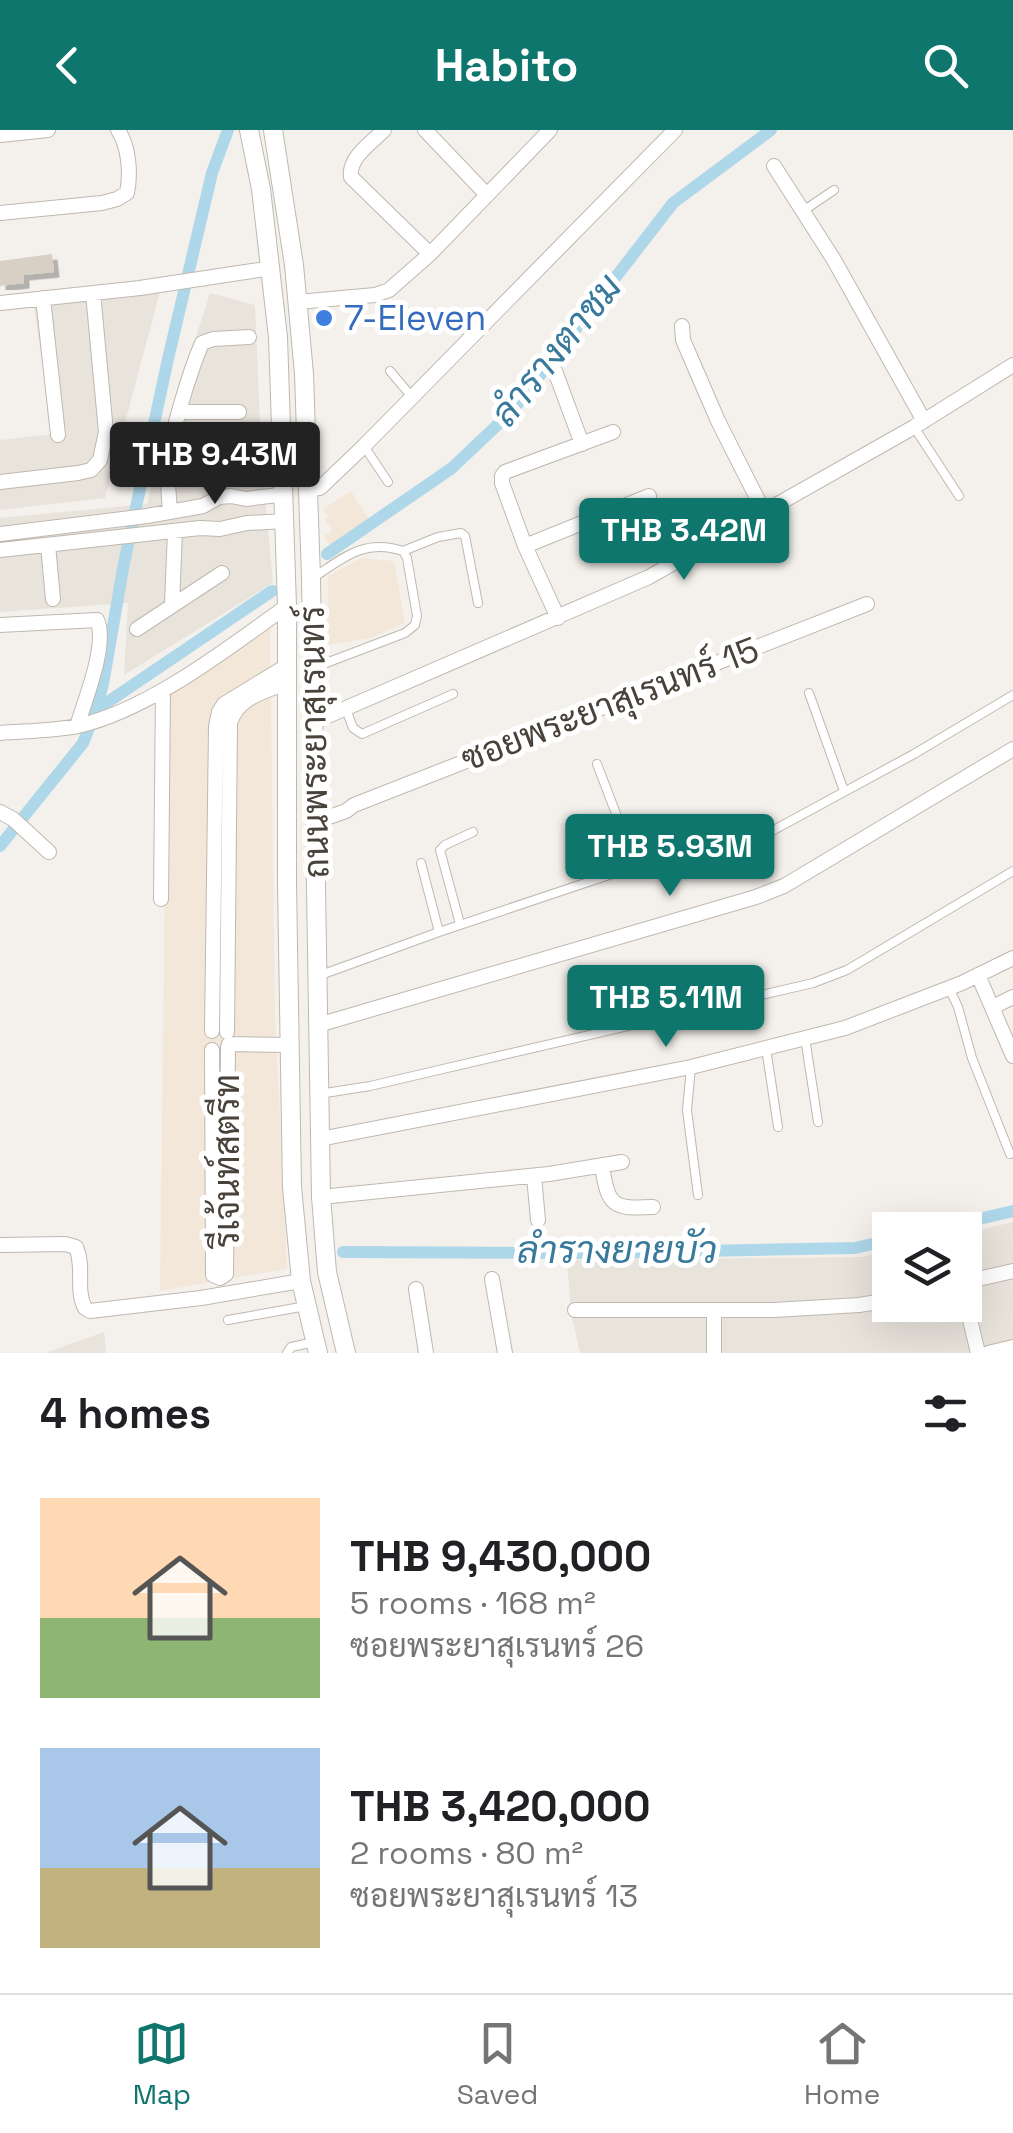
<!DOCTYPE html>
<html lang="en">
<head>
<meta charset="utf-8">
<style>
  body { margin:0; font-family:"Space Grotesk",Sarabun,sans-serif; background:#f2f2f2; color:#202124; height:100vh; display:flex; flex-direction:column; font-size:38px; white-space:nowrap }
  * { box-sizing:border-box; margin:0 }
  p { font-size:32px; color:#757577 }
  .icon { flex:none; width:55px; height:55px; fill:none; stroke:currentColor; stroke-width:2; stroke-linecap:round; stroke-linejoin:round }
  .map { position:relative; height:1223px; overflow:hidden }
  .side { display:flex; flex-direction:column; background:#fff; flex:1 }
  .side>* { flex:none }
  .buttons { position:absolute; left:872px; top:1082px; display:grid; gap:20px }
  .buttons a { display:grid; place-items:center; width:110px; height:110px; border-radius:0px; background:#fff; box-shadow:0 10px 40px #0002; font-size:50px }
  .price { position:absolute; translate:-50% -85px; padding:0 22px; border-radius:10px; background:#0f766e; color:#fff; font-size:32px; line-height:65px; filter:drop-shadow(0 2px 5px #0008) }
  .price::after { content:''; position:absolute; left:50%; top:60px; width:30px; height:22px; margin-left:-15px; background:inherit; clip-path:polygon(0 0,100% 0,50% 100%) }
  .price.on { background:#222; color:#fff }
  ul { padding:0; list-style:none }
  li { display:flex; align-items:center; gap:30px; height:250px; padding:0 40px }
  li span { display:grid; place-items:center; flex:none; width:280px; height:200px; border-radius:0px; color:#555 }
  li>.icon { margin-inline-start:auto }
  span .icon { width:120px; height:120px; fill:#fffc; stroke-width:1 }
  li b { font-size:42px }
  h2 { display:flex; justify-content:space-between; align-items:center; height:120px; padding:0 40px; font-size:42px }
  header { display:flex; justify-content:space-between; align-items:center; height:130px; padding:0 40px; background:#0f766e; color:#fff; font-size:45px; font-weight:600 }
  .menu { display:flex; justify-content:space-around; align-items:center; height:140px; border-top:2px solid #e0e0e0; background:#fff; font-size:28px; color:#757577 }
  .menu a { display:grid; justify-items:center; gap:5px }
  .menu .on { color:#0f766e }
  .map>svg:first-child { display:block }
</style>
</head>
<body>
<header><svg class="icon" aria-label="back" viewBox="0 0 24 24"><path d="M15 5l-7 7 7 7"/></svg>Habito<svg class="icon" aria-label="search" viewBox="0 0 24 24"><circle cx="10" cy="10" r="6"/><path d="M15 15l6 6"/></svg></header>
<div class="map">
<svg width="1013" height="1223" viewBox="0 0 1013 1223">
  <defs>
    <filter id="shadow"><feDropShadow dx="5.5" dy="5.5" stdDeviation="0" flood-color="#0004"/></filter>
  </defs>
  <rect width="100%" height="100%" fill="#f4f1ec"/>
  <!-- residential -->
  <path fill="#e8e3db" d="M161,158L105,368L0,380V310L53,304L32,164Z
    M210,163L255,175L261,320L273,453L124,545L128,473L0,482V388L147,374L170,288Z
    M1013,1092V1223H580L571,1183L567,1130L862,1127L890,1121V1175H965V1103Z
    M104,1202L106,1223H45Z"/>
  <!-- commercial -->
  <path fill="#f3e7da" d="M351,361L369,389L330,415L324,406L332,400L325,390L328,387L323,379Z
    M362,428L394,431L405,493L371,508L327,515L328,446Z
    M270,493L275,883L287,1139L160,1161L167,562Z"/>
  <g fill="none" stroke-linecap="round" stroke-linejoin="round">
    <!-- canal -->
    <path stroke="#afd7ea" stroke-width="12" d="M327,424L452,338L513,280L673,73L771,0
      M96,580L272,461
      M0,716L83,613L96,580L103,554L124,433L168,229L212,43L228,0
      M931,1100L1013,1081
      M343,1122L604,1123L855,1118L890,1110"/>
  </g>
  <!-- building -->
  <path fill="#d8cfc5" filter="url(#shadow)" d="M52,124L54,142L24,145V153L0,156V131Z"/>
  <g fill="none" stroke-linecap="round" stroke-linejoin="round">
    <!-- service casing -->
    <g stroke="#bfb8af" stroke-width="10">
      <path id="service" d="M803,81L834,60
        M390,241L412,267
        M914,297L959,366
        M364,316L388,352
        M754,388L771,426
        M403,421L438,407L461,403L465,406L478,473
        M313,448C343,428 364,408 403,421L407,428L417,486L415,495L405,503L313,538
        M809,563L844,661
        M346,579L353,598L362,604L453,564
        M597,634L636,736
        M421,733L439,802
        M460,794L440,720L445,715L473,702
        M318,846L439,802L636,736L686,722L739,715L759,708L914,624L1013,565
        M949,858L958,877L972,928L1010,1024
        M805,908L818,992
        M766,918L778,997
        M691,937L687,980L698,1065
        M319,964L370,956L813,853L847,840L1013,741
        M228,1190L306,1176
        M287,1223L291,1217L315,1212"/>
    </g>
    <!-- minor casing -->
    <g stroke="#bfb8af" stroke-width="16">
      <path id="minor" d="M384,0C371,13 348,28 351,47L430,124
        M425,0L487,65
        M0,5L48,0
        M774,36L834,130L924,291
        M0,83L102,73L117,69L127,63C131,43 129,17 118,0
        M43,168L58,305
        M298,172L375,165L389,160L430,124L550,0
        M0,173L140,158L272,138
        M682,196L683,210L718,291L764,382
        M555,241L582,314
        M180,282H239
        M0,352L78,343L91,340L100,330L106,302L93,163
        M308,359L320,358L364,316L675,0
        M170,382C169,366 167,350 168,334C170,305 190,241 202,213L213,209L249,207
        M0,404L147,386L203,376L219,367L231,366L246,369L285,364
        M48,415L53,469
        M525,416L649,366
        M0,420L200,398L220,399L247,393L286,391
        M172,475L175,401
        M558,488L525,416L502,353V346L505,342L613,302
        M0,495L97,490C108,514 85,570 77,596
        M137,499L222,443
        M314,592L649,447L914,297L1013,235
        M0,603C25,601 53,601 78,596C149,580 228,518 287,476
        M0,682L13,689L49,722
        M315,692L346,681L354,675L867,474
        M161,769L163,560
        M978,845L1013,926
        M993,877L1013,867
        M318,895L756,767L784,756L1013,619
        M212,901L216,596L219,582L224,574L288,535
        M227,902L230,593C238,567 264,562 288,552
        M229,914L289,915
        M212,920L213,1145L220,1148L226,1144L228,917
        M320,1009L691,937L845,898L962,853L1013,828
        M602,1035C608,1077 613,1079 653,1077
        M534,1046L538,1090
        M321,1067L549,1044L622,1032
        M0,1115L65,1114L76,1117C85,1138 75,1159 85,1178L90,1181L201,1168L301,1151
        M492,1149L505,1223
        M965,1152L1013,1141
        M416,1159L426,1223
        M965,1169L978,1223
        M575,1180H774L859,1175L890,1170
        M714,1180V1223
        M988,1223L1013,1217"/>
    </g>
    <!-- tertiary casing -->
    <g stroke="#bfb8af" stroke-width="20">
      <path id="tertiary" d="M249,0L261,59L278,207L287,476V754L292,1057L301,1151L318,1223
        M273,0L294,135L304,244L311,448L321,1067L327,1142L346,1223"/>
    </g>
    <!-- service -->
    <use href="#service" stroke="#fff" stroke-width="8"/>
    <!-- minor -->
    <use href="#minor" stroke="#fff" stroke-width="14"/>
    <!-- tertiary -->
    <use href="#tertiary" stroke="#fff" stroke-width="18"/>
  </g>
  <!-- markers -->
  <circle fill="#3f7fe0" stroke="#fff" stroke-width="4" cx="324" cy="188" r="10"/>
  <g text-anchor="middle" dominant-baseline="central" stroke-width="10" stroke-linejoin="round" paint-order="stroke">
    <!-- shop labels -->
    <g font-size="35" fill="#366cbe" stroke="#fff" text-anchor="start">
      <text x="344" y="188">7-Eleven</text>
    </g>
    <!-- street labels -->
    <g font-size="35" fill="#48423a" stroke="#fff">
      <text transform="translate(610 574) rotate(-21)">ซอยพระยาสุเรนทร์ 15</text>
      <text transform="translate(314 612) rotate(-91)">ถนนพระยาสุเรนทร์</text>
      <text transform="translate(227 1031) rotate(-90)">รีเจ้นท์สตรีท</text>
    </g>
    <!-- water labels -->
    <g font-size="38" font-style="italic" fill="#39799c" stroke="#fff">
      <text transform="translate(556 220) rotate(-51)">ลำรางตาชม</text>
      <text x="617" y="1120">ลำรางยายบัว</text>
    </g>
  </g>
</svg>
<div class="buttons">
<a><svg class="icon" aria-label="layers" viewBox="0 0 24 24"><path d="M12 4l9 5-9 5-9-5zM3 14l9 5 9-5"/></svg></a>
</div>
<b class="price on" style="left:215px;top:377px">THB 9.43M</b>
<b class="price" style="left:684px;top:453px">THB 3.42M</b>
<b class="price" style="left:670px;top:769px">THB 5.93M</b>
<b class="price" style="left:666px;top:920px">THB 5.11M</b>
</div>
<section class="side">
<h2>4 homes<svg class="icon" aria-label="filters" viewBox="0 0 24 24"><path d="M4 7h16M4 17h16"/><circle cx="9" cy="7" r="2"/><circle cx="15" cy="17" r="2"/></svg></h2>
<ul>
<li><span style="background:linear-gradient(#ffd9b3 60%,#8fb573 0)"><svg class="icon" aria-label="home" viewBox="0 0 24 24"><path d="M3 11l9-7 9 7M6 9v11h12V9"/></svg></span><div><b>THB 9,430,000</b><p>5 rooms · 168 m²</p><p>ซอยพระยาสุเรนทร์ 26</p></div></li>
<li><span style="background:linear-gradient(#a9c7e8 60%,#c2b280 0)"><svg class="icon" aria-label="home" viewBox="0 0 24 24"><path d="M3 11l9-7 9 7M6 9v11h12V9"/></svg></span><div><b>THB 3,420,000</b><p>2 rooms · 80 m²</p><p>ซอยพระยาสุเรนทร์ 13</p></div></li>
</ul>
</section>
<nav class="menu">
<a class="on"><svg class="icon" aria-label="map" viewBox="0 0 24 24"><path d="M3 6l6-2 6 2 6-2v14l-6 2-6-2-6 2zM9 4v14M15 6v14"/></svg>Map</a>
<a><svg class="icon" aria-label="saved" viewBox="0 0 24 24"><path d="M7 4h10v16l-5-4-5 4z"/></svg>Saved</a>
<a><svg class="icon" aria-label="home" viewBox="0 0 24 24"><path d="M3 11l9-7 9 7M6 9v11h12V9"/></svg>Home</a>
</nav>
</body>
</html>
